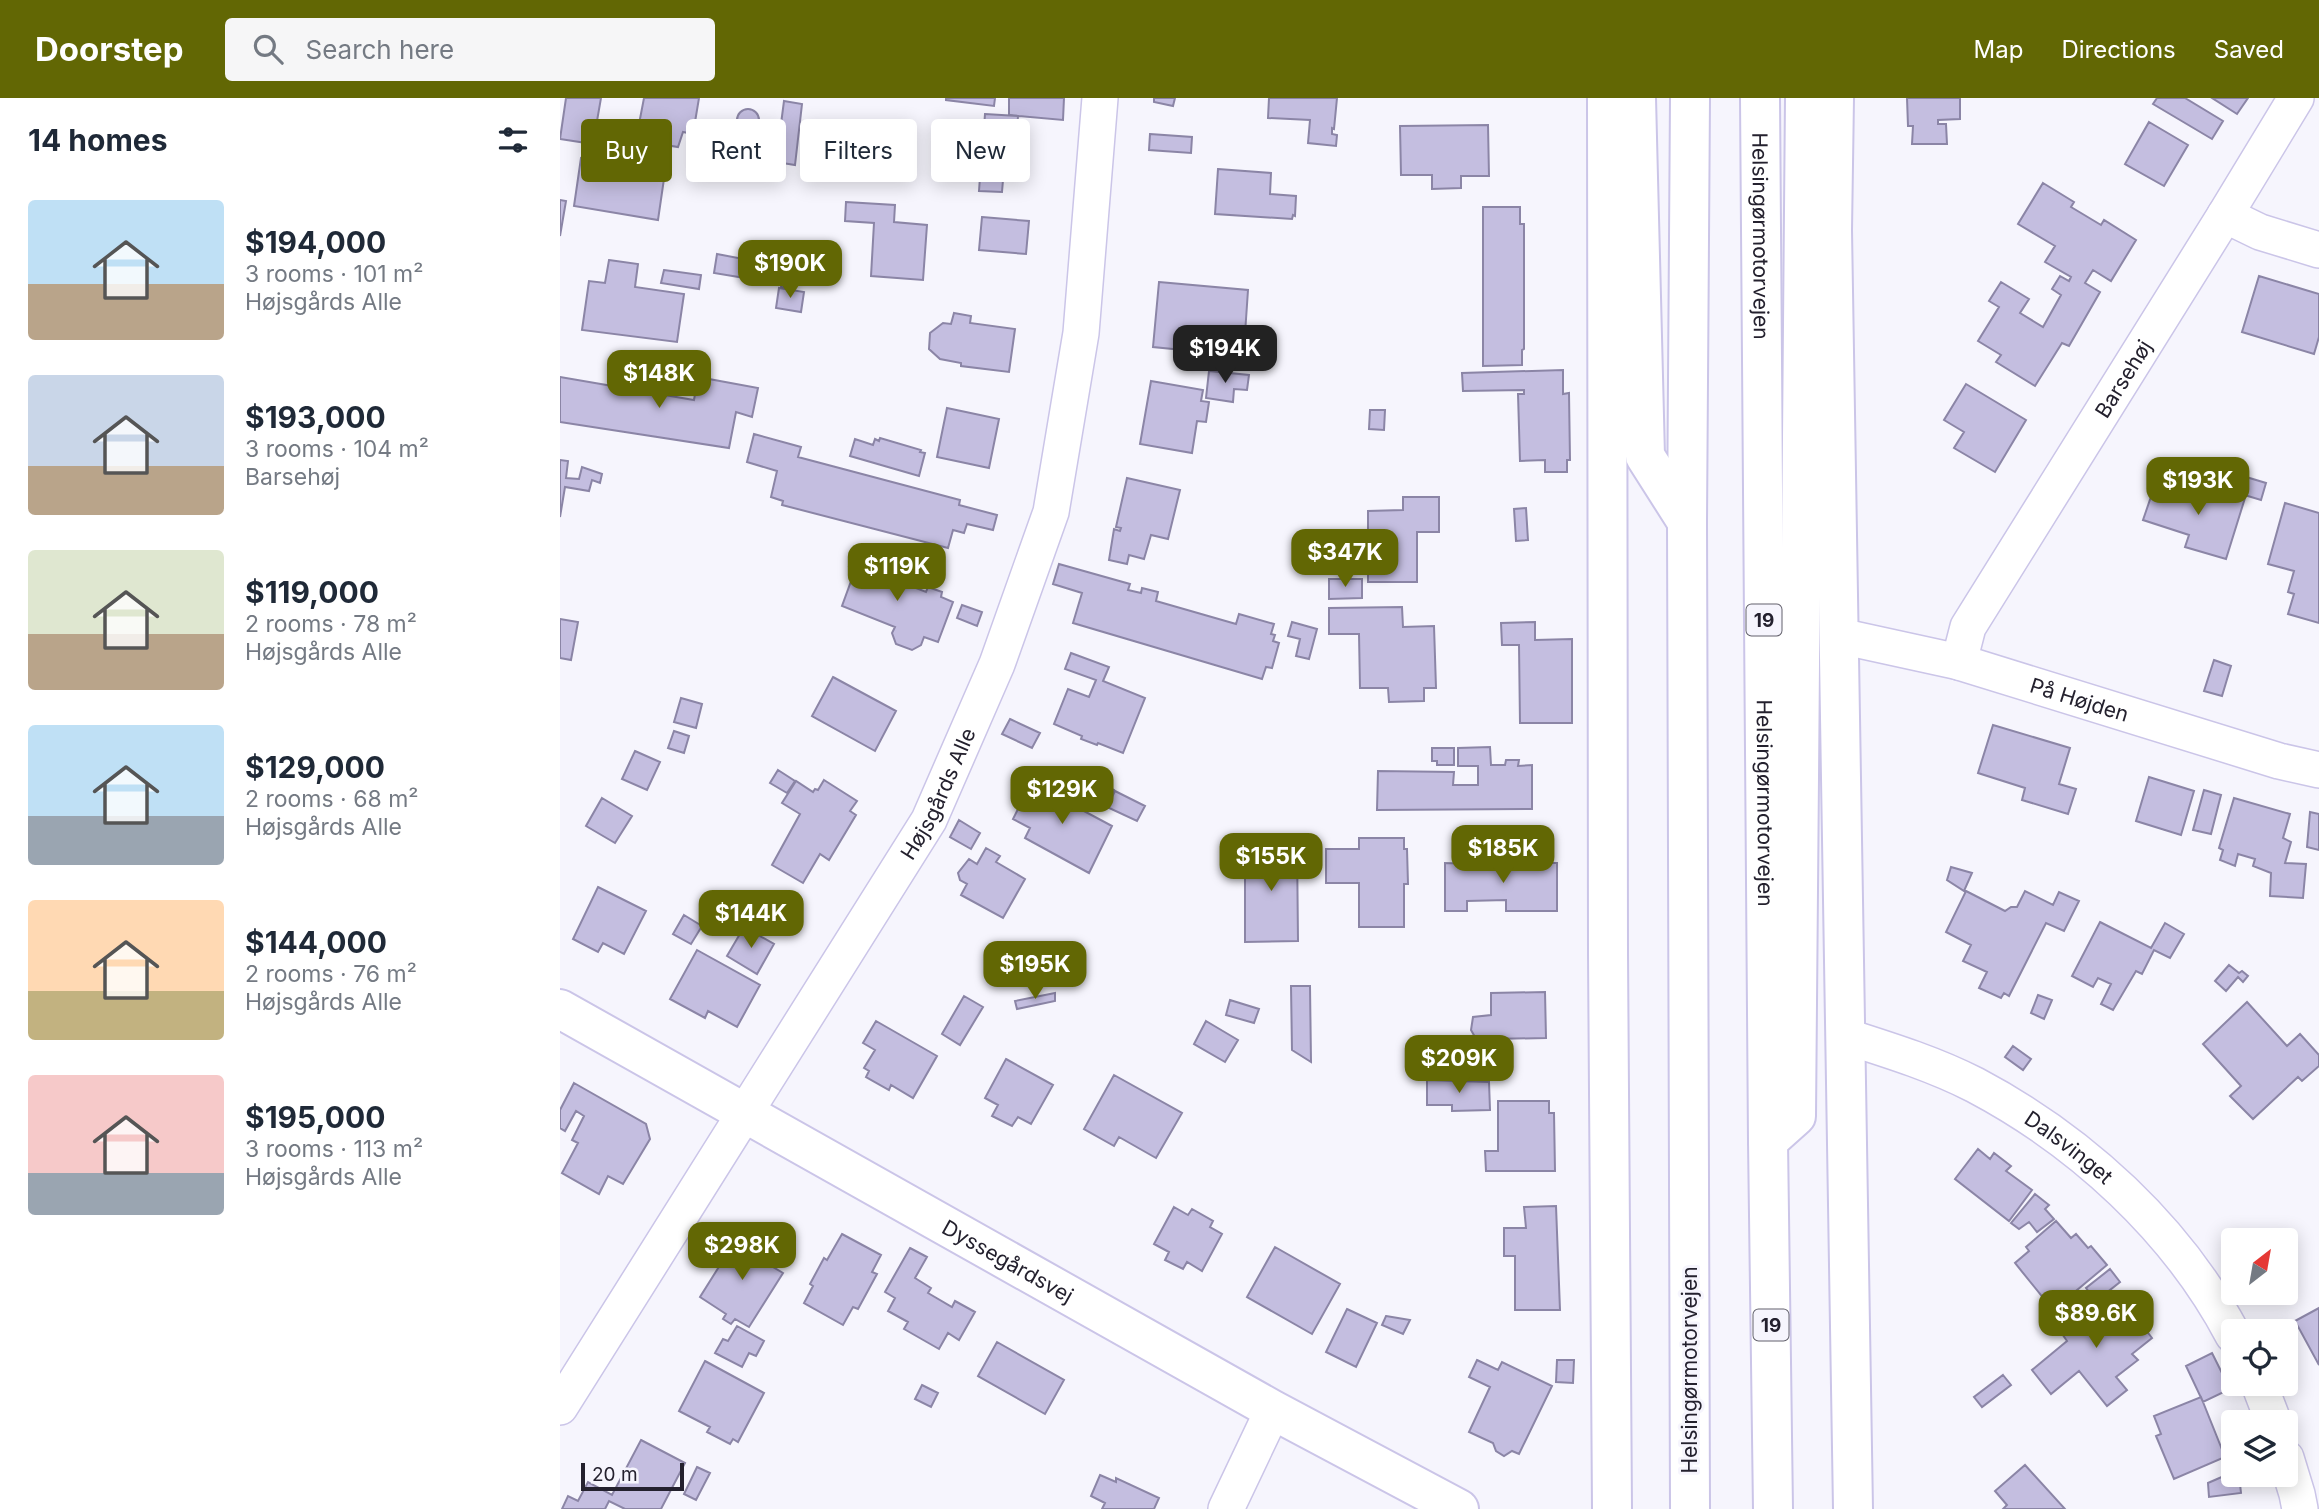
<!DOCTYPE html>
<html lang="en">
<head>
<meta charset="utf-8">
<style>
  body { margin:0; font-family:Inter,sans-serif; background:#f6f6f7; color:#1f2937; height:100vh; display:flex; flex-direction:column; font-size:26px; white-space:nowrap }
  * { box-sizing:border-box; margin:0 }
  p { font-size:23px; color:#747a83 }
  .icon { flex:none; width:38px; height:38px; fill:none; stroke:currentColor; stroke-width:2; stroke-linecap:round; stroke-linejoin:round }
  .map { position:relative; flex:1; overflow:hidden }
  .details { display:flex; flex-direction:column; background:#fff; width:560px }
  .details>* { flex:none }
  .banner { position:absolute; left:21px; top:21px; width:665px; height:63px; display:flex; gap:14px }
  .needle { width:46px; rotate:31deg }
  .buttons { position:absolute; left:1661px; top:1130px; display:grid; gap:14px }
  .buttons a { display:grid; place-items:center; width:77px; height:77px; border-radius:7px; background:#fff; box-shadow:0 4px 18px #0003; font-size:35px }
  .scale { position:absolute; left:21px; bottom:18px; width:103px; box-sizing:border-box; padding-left:7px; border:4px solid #24212e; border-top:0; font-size:19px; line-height:24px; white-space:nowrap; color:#24212e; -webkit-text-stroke:5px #f6f5fd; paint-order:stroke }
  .price { position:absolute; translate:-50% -60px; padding:0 16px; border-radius:14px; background:#626704; color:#fff; font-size:23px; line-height:46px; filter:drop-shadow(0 2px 4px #0008) }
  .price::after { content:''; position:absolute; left:50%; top:42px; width:21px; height:16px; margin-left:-10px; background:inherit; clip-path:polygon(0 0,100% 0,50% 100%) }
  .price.selected { background:#222; color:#fff }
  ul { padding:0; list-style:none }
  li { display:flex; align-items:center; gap:21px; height:175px; padding:0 28px }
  li span { display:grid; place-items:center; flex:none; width:196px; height:140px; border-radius:7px; color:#555 }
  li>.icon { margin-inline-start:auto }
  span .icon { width:84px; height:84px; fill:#fffc; stroke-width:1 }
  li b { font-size:30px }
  h2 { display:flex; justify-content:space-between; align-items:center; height:84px; padding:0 28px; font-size:30px }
  .pill { padding:0 24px; border-radius:7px; background:#fff; box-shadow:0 4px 18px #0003; font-size:24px; line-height:63px }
  .pill.selected { background:#626704; color:#fff }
  header { display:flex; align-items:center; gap:42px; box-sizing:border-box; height:98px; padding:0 35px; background:#626704; color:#fff }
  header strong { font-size:33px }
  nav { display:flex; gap:38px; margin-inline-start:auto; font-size:24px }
  .search { width:490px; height:63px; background:#f6f6f7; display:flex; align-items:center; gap:18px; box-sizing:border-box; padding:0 24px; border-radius:7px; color:#747a83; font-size:26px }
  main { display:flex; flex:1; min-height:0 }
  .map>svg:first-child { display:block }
</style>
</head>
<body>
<header>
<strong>Doorstep</strong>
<div class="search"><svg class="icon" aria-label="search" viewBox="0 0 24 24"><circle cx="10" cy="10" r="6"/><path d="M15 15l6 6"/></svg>Search here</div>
<nav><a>Map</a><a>Directions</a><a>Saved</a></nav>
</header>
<main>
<section class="details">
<h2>14 homes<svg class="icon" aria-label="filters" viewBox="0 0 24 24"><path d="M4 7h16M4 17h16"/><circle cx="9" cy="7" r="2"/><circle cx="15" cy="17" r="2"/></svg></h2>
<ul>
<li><span style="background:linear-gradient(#bfe0f5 60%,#b9a48a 0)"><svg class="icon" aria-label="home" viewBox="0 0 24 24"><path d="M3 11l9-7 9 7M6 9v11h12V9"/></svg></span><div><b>$194,000</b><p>3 rooms · 101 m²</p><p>Højsgårds Alle</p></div></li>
<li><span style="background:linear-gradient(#c9d6e8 65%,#b9a48a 0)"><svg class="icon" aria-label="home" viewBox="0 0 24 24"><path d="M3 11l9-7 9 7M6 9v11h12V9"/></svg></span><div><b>$193,000</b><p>3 rooms · 104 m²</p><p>Barsehøj</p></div></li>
<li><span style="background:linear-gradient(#dfe7d0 60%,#b9a48a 0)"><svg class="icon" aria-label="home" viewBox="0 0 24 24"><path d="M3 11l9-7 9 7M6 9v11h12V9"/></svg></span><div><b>$119,000</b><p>2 rooms · 78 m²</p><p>Højsgårds Alle</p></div></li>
<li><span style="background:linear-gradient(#bfe0f5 65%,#9aa5b1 0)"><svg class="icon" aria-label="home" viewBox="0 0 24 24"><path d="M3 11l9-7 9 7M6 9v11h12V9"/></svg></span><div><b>$129,000</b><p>2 rooms · 68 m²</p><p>Højsgårds Alle</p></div></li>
<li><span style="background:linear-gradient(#ffd9b3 65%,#c2b280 0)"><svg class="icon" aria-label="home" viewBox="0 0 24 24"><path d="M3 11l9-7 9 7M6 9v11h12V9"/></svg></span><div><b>$144,000</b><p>2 rooms · 76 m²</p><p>Højsgårds Alle</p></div></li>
<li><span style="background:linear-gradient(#f6c9c9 70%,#9aa5b1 0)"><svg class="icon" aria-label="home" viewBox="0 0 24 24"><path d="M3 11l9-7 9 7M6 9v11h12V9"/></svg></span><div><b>$195,000</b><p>3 rooms · 113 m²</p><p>Højsgårds Alle</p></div></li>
</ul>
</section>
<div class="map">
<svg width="1759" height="1411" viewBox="0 0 1759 1411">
  <rect width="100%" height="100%" fill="#f6f5fd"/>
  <!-- building -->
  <path fill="#c4bee0" stroke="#8b85a6" stroke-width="2" d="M6,0H41L33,46L0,41Z
    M84,0H139L133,36L123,34L118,49L82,43L80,35L83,27L79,26Z
    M386,0H435L434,8L386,2Z
    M449,0H504L503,22L449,17Z
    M594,0H615L613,8L594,4Z
    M709,0H777L774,31L772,30V36L777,37L776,48L748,45L750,22L708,20Z
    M1347,0H1400V21L1378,22V26H1386L1387,46H1352L1353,28H1348Z
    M1597,0H1625L1663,23L1652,41L1593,6Z
    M1652,0H1688L1677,16Z
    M224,3L242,6L235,67L216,64Z
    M177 22a11 11 0 1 1 22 0a11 11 0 1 1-22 0Z
    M425,16L458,18L457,34H463L459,83L443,82L442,94L419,93L420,79H405L409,29L424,30Z
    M1589,24L1628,47L1604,88L1565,66Z
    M928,27L929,78H901V90L872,91V77H841L840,28Z
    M590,36L632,39L631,55L589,52Z
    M21,60L105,74L98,122L14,108Z
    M658,71L711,75L710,96L736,98L735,118L733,117L732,121L655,116Z
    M1483,85L1514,104L1511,109L1541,127L1544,122L1576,142L1551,183L1533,172L1525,185L1540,194L1509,248L1502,245L1475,288L1436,264L1441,257L1418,243L1439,209L1429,203L1441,184L1469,201L1460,215L1483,229L1501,197L1492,191L1500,178L1509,183L1511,179L1485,164L1495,148L1458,126Z
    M0,102L6,103L0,138Z
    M286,104L335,107L334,124L367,127L363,182L311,178L314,125L285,123Z
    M923,109H960V126H964V251L962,252V267L923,268Z
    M422,119L469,123L466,156L419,152Z
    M157,156L194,163L191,181L154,175Z
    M49,162L78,166L75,189L124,196L117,244L22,232L29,183L45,185Z
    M104,172L141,177L139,191L101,185Z
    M224,172L235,174L232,190L221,189Z
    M1699,178L1759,196V239L1754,256L1682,234Z
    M599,184L688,192L685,236L645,233L643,254L593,249Z
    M219,190L244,194L241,214L216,210Z
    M394,215L411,218L410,225L455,231L449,274L401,268V265L380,261L369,251L370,235L383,225L391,226Z
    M1003,272V296L1009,295L1010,362H1007V374H985V362L960,363L958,296H964V292L903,293L902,275Z
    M649,273L689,277L687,292L674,291L673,304L646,300Z
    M0,279L134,302L138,279L198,290L192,319L176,314L169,350L0,324Z
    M591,283L643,292L641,303L649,304L646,324L637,323L632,355L580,346Z
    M1406,286L1466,322L1435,374L1394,350L1404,334L1384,322Z
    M387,310L439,321L429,370L377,359Z
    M810,312H825L824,332L809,331Z
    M194,336L241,349L238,359L400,402L399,407L437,417L433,432L407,426L404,435L393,432L388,450L222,407L223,403L211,399L217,373L187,364Z
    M320,340L361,352L360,354L365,355L359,378L290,358L295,341L313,347L315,341L319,343Z
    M0,362L8,363L6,380L19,381L22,369L42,376L40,385L32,382L29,393L5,389L0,419Z
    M1673,375L1706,385L1701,402L1668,392Z
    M567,380L620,392L608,441L591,437L584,461L569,457L567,466L549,462L554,431L560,433L561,430L556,429Z
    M1643,386L1685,400L1666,461L1625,449L1629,437L1583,422L1595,387L1638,401Z
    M843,399H879V434H857V484H808V463H804V451H808V413L843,412Z
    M1725,405L1759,415V525L1728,516L1734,496L1728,494L1734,473L1708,466Z
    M966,410L968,442L956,443L954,411Z
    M310,455L347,468L342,482L339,481L338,483L366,494L368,489L382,494L381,499L393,504L378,544L364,539L361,547L352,552L336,546L332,535L335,529L282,508L294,475L314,482L320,473L302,467L300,472L289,468L292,459L307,463Z
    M499,466L570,486L568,492L581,495L582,490L598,494L596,503L676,526L679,516L714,526L711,536L715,537L713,543L719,545L712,570L706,569L702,581L513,525L522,495L493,486Z
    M769,481H802V500L769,501Z
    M402,507L422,514L417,528L397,520Z
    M842,509L843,529L874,528L876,590H864V603L829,604L828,590H800L799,536H769V510Z
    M0,521L18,524L11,562L0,560Z
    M732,524L757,531L749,561L736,558L740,541L728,538Z
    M975,524V542L1012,541V625H960L959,547H942L941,525Z
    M511,555L549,569L543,583L585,600L563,655L538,645L537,647L521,641L522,638L494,626L508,591L529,599L536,582L505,571Z
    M1654,562L1671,568L1662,598L1644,593Z
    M273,579L336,613L315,653L252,618Z
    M121,600L142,606L136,630L114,624Z
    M450,621L480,635L472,650L442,636Z
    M1433,627L1510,650L1499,686L1516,691L1508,716L1462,702L1465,690L1418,675Z
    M114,633L129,638L124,655L108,650Z
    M930,649L931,667H945L946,662H959L958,668L972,667V711L817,712L818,673L894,674L893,687H918V668H898V650Z
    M872,650H894V667H877V663H872Z
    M75,653L100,664L87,692L62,681Z
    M218,672L235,683L227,695L210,685Z
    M520,676L554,692L546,710L511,693Z
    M1589,679L1634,693L1621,737L1576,723Z
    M264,682L297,703L290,713L296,717L269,762L260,756L243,785L212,767L240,716L222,705L236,683L253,694L255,691L258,692Z
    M490,684L511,695L507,704L552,728L529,775L465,740L470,730L453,721L471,685L486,692Z
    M1644,692L1661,697L1651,736L1633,732Z
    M555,693L585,708L577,723L547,709Z
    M42,700L72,718L55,745L26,728Z
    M1674,700L1730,716L1723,740L1731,744L1725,765L1746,766L1743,800L1710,798L1711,775L1693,768L1695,761L1678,756L1675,768L1660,762L1663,752L1659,750Z
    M1750,714L1759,716V752L1747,749Z
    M399,722L420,735L411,751L390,739Z
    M799,740H844V751H847L848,786H844V829H799V785H766V751H799Z
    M685,746H737L738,843L685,844Z
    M426,750L440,758L436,764L465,781L443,820L401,797L407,786L400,782L398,775L409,761L417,766Z
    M962,761V765H997V813H946V802L907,803V813H885V765L947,767V762Z
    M1391,769L1412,775L1404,793L1387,782Z
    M38,789L86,813L64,856L43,845L38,854L13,841Z
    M1406,793L1445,813L1451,809H1457L1465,793L1493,807L1499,794L1519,803L1504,833L1486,825L1449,898L1444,895L1441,900L1419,890L1427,874L1403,863L1411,847L1386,834Z
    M124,817L142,828L131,846L113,836Z
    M1540,824L1591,850L1605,825L1624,836L1610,860L1594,852L1582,876L1576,873L1553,912L1541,906L1551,886L1538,880L1533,889L1512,878Z
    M184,829L214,846L197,876L167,858Z
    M137,852L200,887L177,929L148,913L145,920L110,901Z
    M1669,867L1679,875L1682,873L1688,878L1683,884L1678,879L1666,893L1655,883Z
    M731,888H750L751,964L732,952Z
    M985,894L986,940L932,941V939H915L911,932L913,919L931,917V895Z
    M495,895V903L457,911L455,903Z
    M1478,897L1492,902L1484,921L1471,915Z
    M404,898L423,909L400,947L382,936Z
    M670,902L699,911L694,925L666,917Z
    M1687,904L1727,948L1740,936L1759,957V968L1742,983L1738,979L1693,1021L1670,998L1681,988L1643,946Z
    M316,923L377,958L353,1000L331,987L329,992L306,979L309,973L304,970L315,952L303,945Z
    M646,923L678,942L665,964L634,946Z
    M1453,948L1471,961L1463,972L1445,959Z
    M446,961L493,987L471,1026L458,1019L452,1028L432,1018L438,1007L425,1000Z
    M896,962H922V977H896Z
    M554,977L622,1015L596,1060L559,1039L554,1048L524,1031Z
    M867,982L929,984L930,1012L892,1013V1007H867Z
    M14,985L86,1026L90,1041L63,1086L48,1078L39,1096L2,1075L18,1045L12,1042L24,1018L16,1013L5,1033L0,1030V1012Z
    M938,1003H989V1015H994L995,1073H926L925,1053H938Z
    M1418,1051L1430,1061L1434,1055L1451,1068L1446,1073L1472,1092L1449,1123L1395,1081Z
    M1475,1096L1489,1107L1485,1111L1494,1121L1477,1134L1469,1124L1459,1131L1451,1125Z
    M996,1108L1000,1212H955V1158H944V1130H966L964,1109Z
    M614,1109L628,1117L632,1111L653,1123L650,1129L662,1136L642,1173L627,1164L623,1171L605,1162L609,1154L594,1146Z
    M1496,1123L1511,1140L1516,1136L1528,1150L1531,1148L1547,1167L1493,1212L1455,1165L1469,1153L1466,1149Z
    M183,1136L207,1151L203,1163L223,1175L189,1229L175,1221L171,1226L163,1221L166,1216L140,1199L177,1140L179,1142Z
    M282,1136L321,1157L312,1174L317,1176L298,1211L293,1209L283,1227L244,1205L253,1188L250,1186L264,1160L267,1162Z
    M715,1149L780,1186L752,1236L687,1199Z
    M350,1150L367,1159L355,1180L371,1190L368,1195L392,1209L395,1203L415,1214L399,1242L388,1235L379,1251L344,1231L348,1224L328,1213L335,1200L325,1194Z
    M1550,1171L1560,1184L1536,1203L1526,1190Z
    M1554,1200L1558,1204L1562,1201L1592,1240L1572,1256L1578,1262L1556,1279L1567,1292L1547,1308L1519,1273L1491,1296L1472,1272L1507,1243L1500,1233L1533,1206L1538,1214Z
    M1759,1210V1267L1735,1223Z
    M787,1211L817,1225L796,1269L766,1254Z
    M826,1218L850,1222L843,1236L822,1227Z
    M177,1228L204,1243L196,1258L189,1255L182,1269L155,1255L163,1241L168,1243Z
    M437,1244L504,1282L485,1316L418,1278Z
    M1652,1255L1670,1291L1643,1304L1626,1268Z
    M917,1262L938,1272L942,1264L992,1288L959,1356L952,1353L944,1358L936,1353L933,1345L909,1334L930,1289L909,1279Z
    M997,1262H1014L1013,1285L996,1284Z
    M145,1263L204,1295L178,1344L173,1341L170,1346L147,1334L150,1329L119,1313Z
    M1443,1277L1451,1287L1422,1309L1414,1299Z
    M362,1287L378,1295L371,1309L355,1301Z
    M1641,1299L1665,1359L1614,1381L1596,1338L1601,1336L1594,1318Z
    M81,1342L125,1365L101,1411H65L49,1403L45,1411H2L8,1398L18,1403L28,1384L52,1397Z
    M1465,1367L1505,1411H1443L1447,1407L1435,1393Z
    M137,1369L150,1375L136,1402L124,1396Z
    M1673,1374V1377H1679L1681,1395L1649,1399L1648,1385Z
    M540,1377L556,1384V1380L599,1400L594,1411H542L545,1405L531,1398Z"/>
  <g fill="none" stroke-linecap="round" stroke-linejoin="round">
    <!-- minor casing -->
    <g stroke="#cbc5e8" stroke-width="38">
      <g id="minor">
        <path d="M1665,117L1700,134L1759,152"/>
        <path id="s1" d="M1280,538L1399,564L1719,663L1759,672"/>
        <path id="s2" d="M1399,564L1408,529L1665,117L1736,0"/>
        <path id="s3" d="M1285,938C1329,952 1374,966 1415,987C1521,1043 1617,1131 1673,1237"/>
        <path d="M1699,1286L1714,1325"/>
        <path id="s4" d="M0,1309L369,722L437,566L491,414L521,235L540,0"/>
        <path d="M1726,1360L1737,1396L1740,1411"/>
        <path d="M666,1411L713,1312"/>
      </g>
    </g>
    <!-- tertiary casing -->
    <g stroke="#cbc5e8" stroke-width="42">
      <g id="tertiary">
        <path d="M1047,0L1048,855L1052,1411"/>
        <path d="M1274,0L1272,132L1293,1411"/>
        <path id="s5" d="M0,911L713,1312L899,1411"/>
      </g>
    </g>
    <!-- motorway casing -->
    <g stroke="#cbc5e8" stroke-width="42">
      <g id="motorway">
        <path d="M1076,0L1085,358L1127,424"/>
        <path id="s6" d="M1200,0L1208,1043L1213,1411"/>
        <path d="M1208,1043L1236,1018L1245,0"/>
        <path d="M1130,1411L1127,424L1130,0"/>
      </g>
    </g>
    <!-- minor -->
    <use href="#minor" stroke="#fff" stroke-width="35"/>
    <!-- tertiary -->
    <use href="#tertiary" stroke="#fff" stroke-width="38"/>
    <!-- motorway -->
    <use href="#motorway" stroke="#fff" stroke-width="38"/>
  </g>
  <g text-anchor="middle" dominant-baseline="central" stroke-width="6" stroke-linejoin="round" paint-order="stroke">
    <!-- shield labels -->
    <g fill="#f6f5fd" stroke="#63616c" stroke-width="2">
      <rect x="1186.5" y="506.5" width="35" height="31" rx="5"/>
      <rect x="1193.5" y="1211.5" width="35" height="31" rx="5"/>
    </g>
    <g font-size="19" font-weight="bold" fill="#24212e">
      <text x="1204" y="522">19</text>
      <text x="1211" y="1227">19</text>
    </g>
    <!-- street labels -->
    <g font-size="21" fill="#24212e" stroke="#f6f5fd">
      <text stroke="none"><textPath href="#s6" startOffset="138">Helsingørmotorvejen</textPath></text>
      <text stroke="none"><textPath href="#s2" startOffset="329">Barsehøj</textPath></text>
      <text stroke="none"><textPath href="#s1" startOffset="248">På Højden</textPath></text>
      <text stroke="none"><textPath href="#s4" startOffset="721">Højsgårds Alle</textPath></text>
      <text stroke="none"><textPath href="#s6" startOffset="705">Helsingørmotorvejen</textPath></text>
      <text stroke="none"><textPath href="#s3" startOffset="252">Dalsvinget</textPath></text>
      <text stroke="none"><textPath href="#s5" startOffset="514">Dyssegårdsvej</textPath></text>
      <text transform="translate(1129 1272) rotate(-90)">Helsingørmotorvejen</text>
    </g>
  </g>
</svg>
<div class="buttons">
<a><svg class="needle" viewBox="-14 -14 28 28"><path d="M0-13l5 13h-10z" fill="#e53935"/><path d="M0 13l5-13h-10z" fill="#747a83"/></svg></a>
<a><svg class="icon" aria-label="locate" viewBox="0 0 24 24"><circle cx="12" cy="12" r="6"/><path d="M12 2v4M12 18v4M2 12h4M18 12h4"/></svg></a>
<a><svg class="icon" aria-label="layers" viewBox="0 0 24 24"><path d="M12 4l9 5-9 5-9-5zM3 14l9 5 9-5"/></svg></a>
</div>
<div class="scale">20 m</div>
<b class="price" style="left:230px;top:202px">$190K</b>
<b class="price selected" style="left:665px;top:287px">$194K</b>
<b class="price" style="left:99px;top:312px">$148K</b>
<b class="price" style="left:1638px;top:419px">$193K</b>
<b class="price" style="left:785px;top:491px">$347K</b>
<b class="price" style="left:337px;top:505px">$119K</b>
<b class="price" style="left:502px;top:728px">$129K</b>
<b class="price" style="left:943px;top:787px">$185K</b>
<b class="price" style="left:711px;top:795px">$155K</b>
<b class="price" style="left:191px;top:852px">$144K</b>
<b class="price" style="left:475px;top:903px">$195K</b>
<b class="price" style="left:899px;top:997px">$209K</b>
<b class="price" style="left:182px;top:1184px">$298K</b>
<b class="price" style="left:1536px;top:1252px">$89.6K</b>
<div class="banner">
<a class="pill selected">Buy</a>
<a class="pill">Rent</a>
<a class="pill">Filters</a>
<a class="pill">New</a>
</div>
</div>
</main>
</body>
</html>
